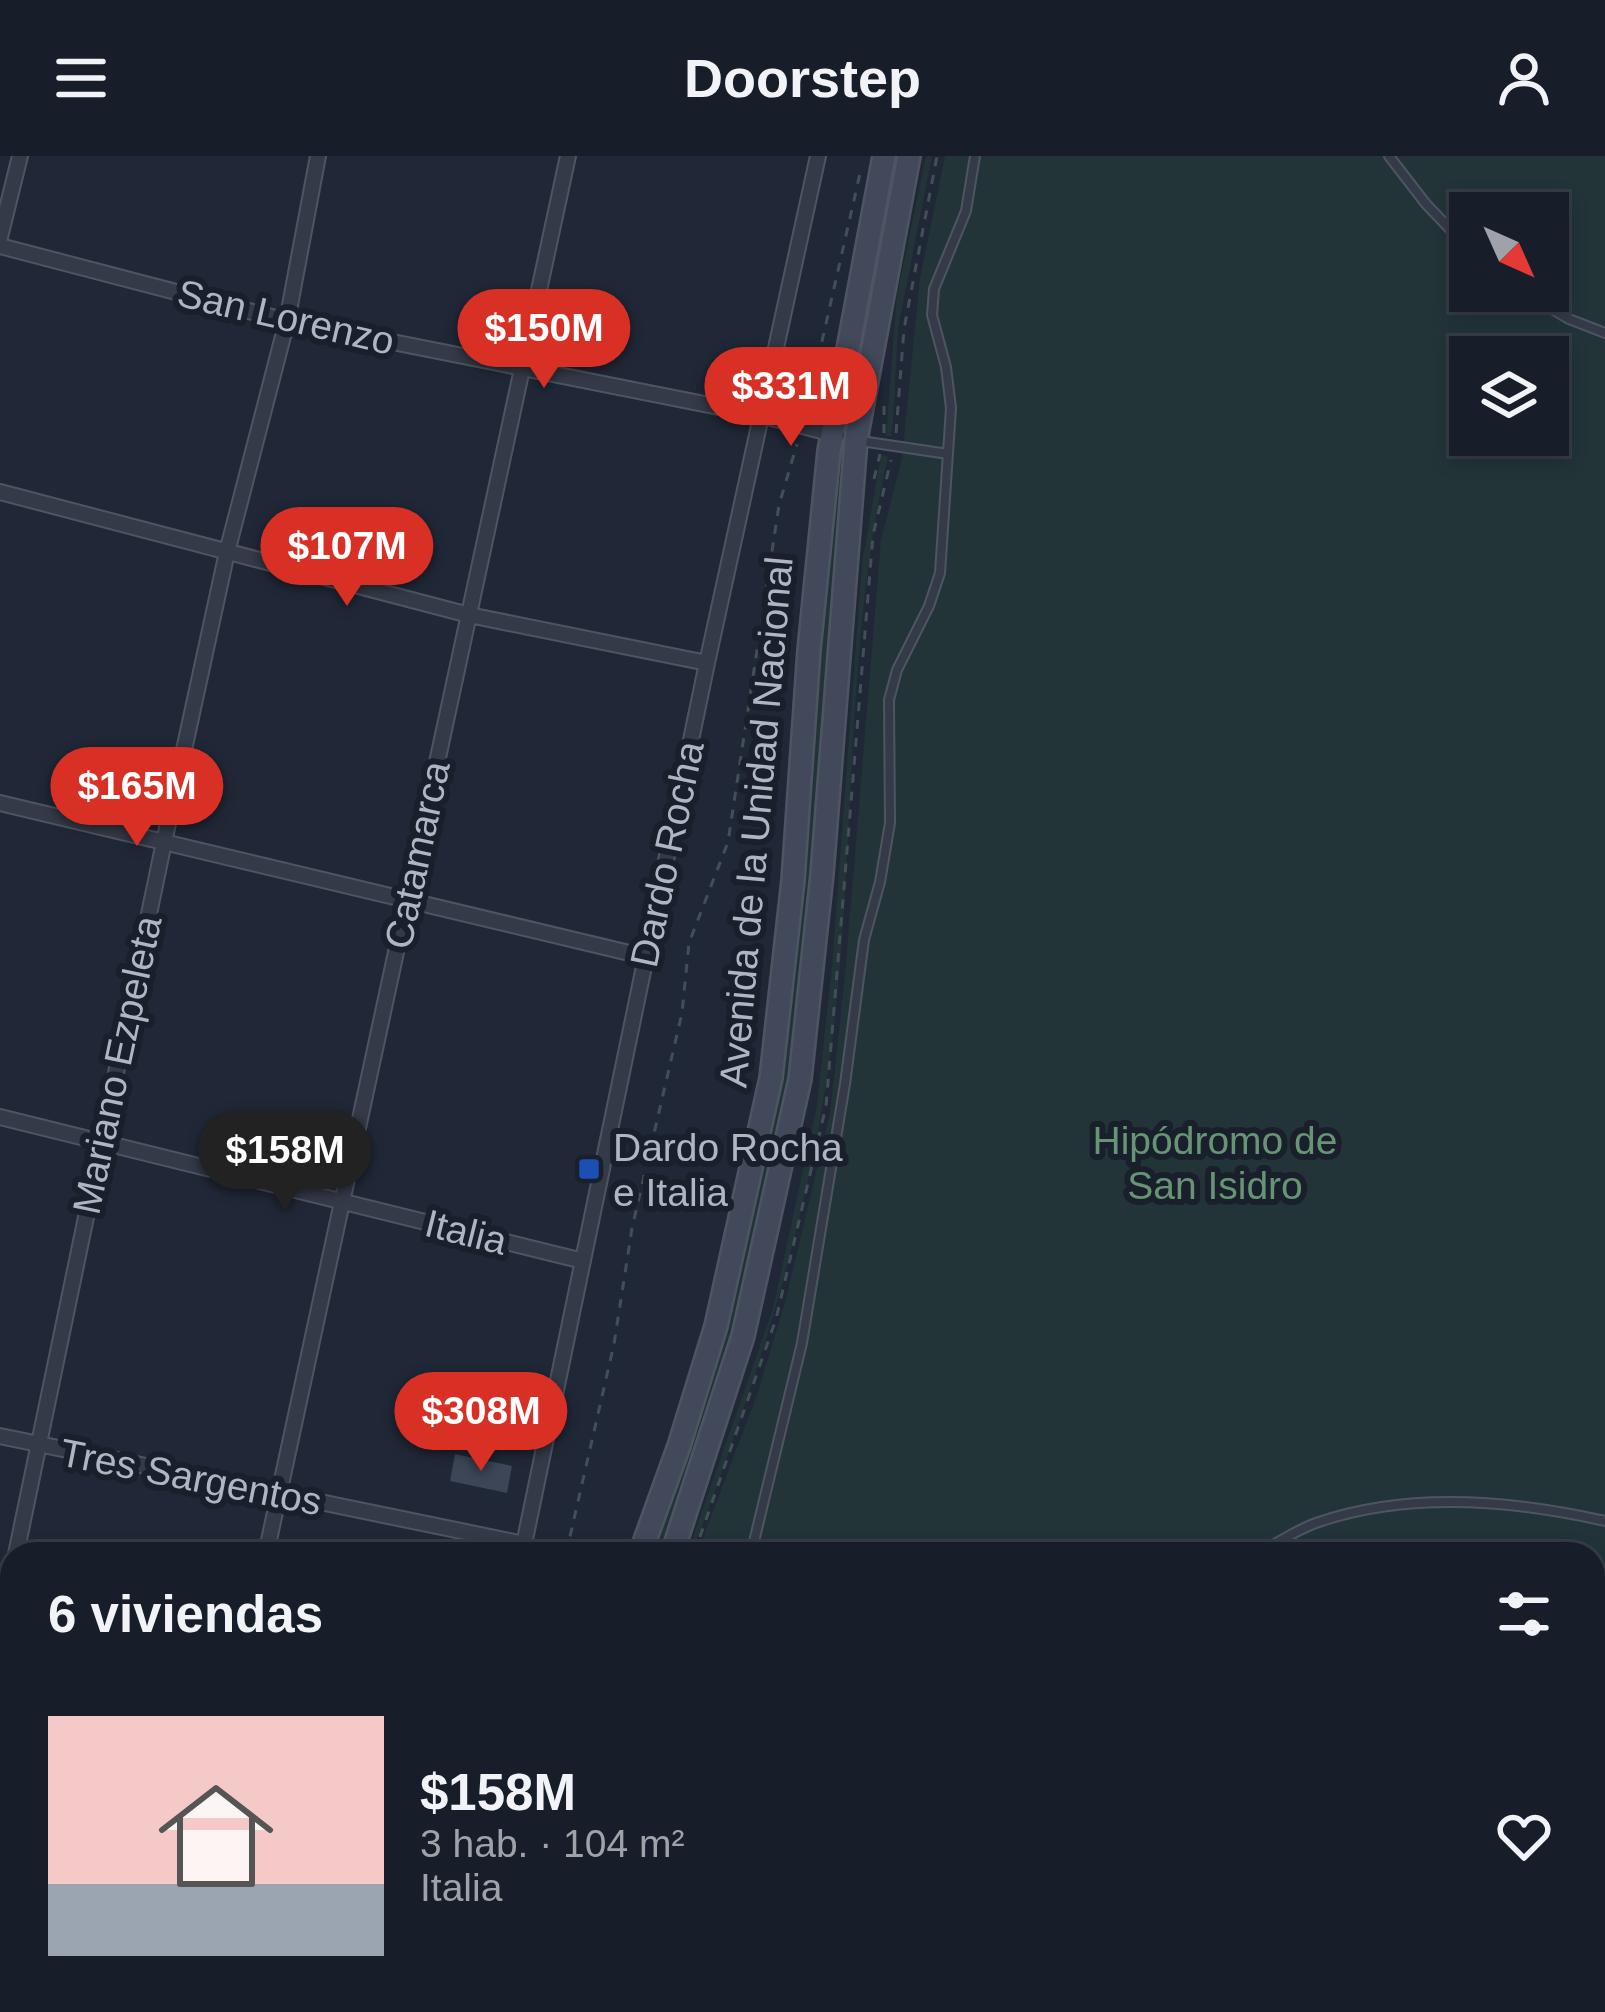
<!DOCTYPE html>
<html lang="es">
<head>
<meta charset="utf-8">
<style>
  body { margin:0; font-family:Arial,sans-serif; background:#212731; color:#f1f3f6; height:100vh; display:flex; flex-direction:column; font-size:45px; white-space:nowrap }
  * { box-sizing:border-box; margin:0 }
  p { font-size:39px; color:#9fa2a8 }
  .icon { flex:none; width:66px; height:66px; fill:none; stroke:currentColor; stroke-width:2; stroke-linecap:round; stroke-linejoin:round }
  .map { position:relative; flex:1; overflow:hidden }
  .panel { position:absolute; left:0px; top:1386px; width:1605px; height:471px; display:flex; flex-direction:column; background:#181e29; border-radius:36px 36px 0 0; box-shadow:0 6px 18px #0003,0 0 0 3px #363c46 }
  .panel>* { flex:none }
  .needle { width:78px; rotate:135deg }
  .buttons { position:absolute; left:1449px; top:36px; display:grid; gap:24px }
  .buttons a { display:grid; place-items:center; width:120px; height:120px; border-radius:0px; background:#181e29; box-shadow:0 6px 18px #0003,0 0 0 3px #363c46; font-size:60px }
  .price { position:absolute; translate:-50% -102px; padding:0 27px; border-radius:42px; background:#d93025; color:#fff; font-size:39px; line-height:78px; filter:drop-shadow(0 3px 6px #0008) }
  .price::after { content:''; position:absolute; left:50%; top:72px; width:36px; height:27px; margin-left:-18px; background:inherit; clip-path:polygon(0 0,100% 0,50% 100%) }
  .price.current { background:#222; color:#fff }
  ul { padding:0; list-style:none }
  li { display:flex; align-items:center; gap:36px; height:300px; padding:0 48px }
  li span { display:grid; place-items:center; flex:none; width:336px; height:240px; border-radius:0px; color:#555 }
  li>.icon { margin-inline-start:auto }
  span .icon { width:144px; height:144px; fill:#fffc; stroke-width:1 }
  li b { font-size:51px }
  h2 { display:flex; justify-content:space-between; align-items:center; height:144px; padding:0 48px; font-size:51px }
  header { display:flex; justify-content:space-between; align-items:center; height:156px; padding:0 48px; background:#181e29; font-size:54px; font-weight:700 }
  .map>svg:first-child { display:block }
</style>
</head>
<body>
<header><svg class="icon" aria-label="menu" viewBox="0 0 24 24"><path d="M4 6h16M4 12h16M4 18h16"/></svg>Doorstep<svg class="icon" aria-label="person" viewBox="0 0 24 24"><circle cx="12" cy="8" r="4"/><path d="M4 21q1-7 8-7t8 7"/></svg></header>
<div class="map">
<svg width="1605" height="1856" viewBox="0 0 1605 1856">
  <rect width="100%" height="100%" fill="#202837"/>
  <!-- medical -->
  <path fill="#2e2c39" d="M1593,1681L1605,1682V1856H1286L1287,1845H1593Z"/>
  <!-- green -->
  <path fill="#223438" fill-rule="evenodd" d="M889,0H901L852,247L853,223Z
    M926,0H932L898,173L893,265L891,280H886L897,139Z
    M945,0H1605V1682L1593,1681V1398H697L758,1236L786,1143L830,958L845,820L881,384L902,302L920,122ZM1470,57H1548V135H1470ZM1470,201H1548V279H1470Z
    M881,299L888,301C839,514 860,739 822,953C796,1106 746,1252 692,1398H687L773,1153L817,949L832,810L862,407Z
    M837,320L842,328L823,598L792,922L734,1180L659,1398H647L760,1017L818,454Z
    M799,1845H1287L1286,1856H880Z"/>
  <!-- building -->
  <path fill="#3c4657" d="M557,170L577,174L576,181L590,183L586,206L557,201L552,194Z
    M455,1298L512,1310L507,1337L450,1325Z"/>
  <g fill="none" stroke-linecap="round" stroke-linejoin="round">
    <!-- lane casing -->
    <g stroke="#4e5562" stroke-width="12">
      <path id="lane" d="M1389,0L1426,48L1470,94
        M1522,135L1569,163L1605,177
        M861,285L948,298
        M751,1398L802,1187L845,928L864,784L880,726L890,667L889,544L897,514L929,450L940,417L951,252L946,211L932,159L934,133L966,55L975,0
        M1257,1398C1276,1388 1296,1374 1316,1367C1408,1335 1512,1344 1605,1365
        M0,1800L9,1773
        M1306,1856L1307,1845
        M1326,1856L1328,1845
        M1345,1856L1347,1845"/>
    </g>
    <!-- street casing -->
    <g stroke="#4e5562" stroke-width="18">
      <path id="street" d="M0,81L20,0
        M0,90L287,165L764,260L837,279
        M0,336L469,459L707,507
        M0,647L646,801
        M0,961L583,1105
        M0,1280L524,1388
        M16,1398L164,686L227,396L287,165L318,0
        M266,1398L568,0
        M522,1398L707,507L818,0
        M0,1474L12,1417
        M171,1856L174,1845"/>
    </g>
    <!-- secondary casing -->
    <g stroke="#4e5562" stroke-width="26">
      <path id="secondary" d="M640,1398L679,1290L716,1170L771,922L793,724L809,494L829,295L884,0
        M672,1398L743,1180L800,923L822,718L856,284L909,0
        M0,1727L12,1731
        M0,1766L12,1769
        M316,1845L317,1856
        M376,1845L455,1856
        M554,1845L643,1856"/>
    </g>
    <!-- path -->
    <path stroke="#405156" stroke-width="3" stroke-dasharray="9 9" stroke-linecap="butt" d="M884,250V277
      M806,256L861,13
      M896,277L904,173L937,0
      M874,323L880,298
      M566,1398L614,1188L632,1072L682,857L689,787L728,686L779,349L797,288
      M694,1398L776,1163L826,950L873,379L891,304
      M767,1845L850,1856"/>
    <!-- lane -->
    <use href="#lane" stroke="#343a48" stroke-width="8"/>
    <!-- street -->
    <use href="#street" stroke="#343a48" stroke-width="14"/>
    <!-- secondary -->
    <use href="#secondary" stroke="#42495b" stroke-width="21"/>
  </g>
  <!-- markers -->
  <rect fill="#1a4fb4" stroke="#19202c" stroke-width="4.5" x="577" y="1001" width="24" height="24" rx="6"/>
  <g text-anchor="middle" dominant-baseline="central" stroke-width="12" stroke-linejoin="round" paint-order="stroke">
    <!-- street labels -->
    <g font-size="39" fill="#aeb5c4" stroke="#19202c">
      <text transform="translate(286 161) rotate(13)">San Lorenzo</text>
      <text transform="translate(756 666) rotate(-85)">Avenida de la Unidad Nacional</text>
      <text transform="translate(667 698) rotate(-78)">Dardo Rocha</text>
      <text transform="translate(417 699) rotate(-78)">Catamarca</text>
      <text transform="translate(117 909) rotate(-78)">Mariano Ezpeleta</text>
      <text transform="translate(466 1076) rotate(14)">Italia</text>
      <text transform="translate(191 1321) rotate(11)">Tres Sargentos</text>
    </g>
    <!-- park labels -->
    <g font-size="39" fill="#669474" stroke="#19202c">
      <text x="1215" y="984">Hipódromo de<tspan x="1215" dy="45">San Isidro</tspan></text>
    </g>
    <!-- poi labels -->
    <g font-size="39" fill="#aeb5c4" stroke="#19202c" text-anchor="start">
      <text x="613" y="991">Dardo Rocha<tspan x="613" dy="45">e Italia</tspan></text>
    </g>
  </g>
</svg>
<div class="buttons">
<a><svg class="needle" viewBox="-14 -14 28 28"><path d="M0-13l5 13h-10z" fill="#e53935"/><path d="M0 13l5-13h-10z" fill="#9fa2a8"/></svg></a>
<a><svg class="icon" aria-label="layers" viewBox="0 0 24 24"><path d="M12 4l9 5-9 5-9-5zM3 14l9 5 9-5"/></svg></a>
</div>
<b class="price" style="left:544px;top:235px">$150M</b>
<b class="price" style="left:791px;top:293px">$331M</b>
<b class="price" style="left:347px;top:453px">$107M</b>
<b class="price" style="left:137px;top:693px">$165M</b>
<b class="price current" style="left:285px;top:1057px">$158M</b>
<b class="price" style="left:481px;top:1318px">$308M</b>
<section class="panel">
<h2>6 viviendas<svg class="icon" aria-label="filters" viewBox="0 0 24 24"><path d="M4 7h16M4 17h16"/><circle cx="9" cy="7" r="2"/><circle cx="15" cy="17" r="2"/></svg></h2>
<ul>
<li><span style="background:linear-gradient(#f6c9c9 70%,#9aa5b1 0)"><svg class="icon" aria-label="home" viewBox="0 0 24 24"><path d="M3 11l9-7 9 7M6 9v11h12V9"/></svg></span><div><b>$158M</b><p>3 hab. · 104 m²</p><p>Italia</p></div><svg class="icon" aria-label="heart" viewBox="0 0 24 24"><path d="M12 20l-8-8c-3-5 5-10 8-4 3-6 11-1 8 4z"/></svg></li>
</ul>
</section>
</div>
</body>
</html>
